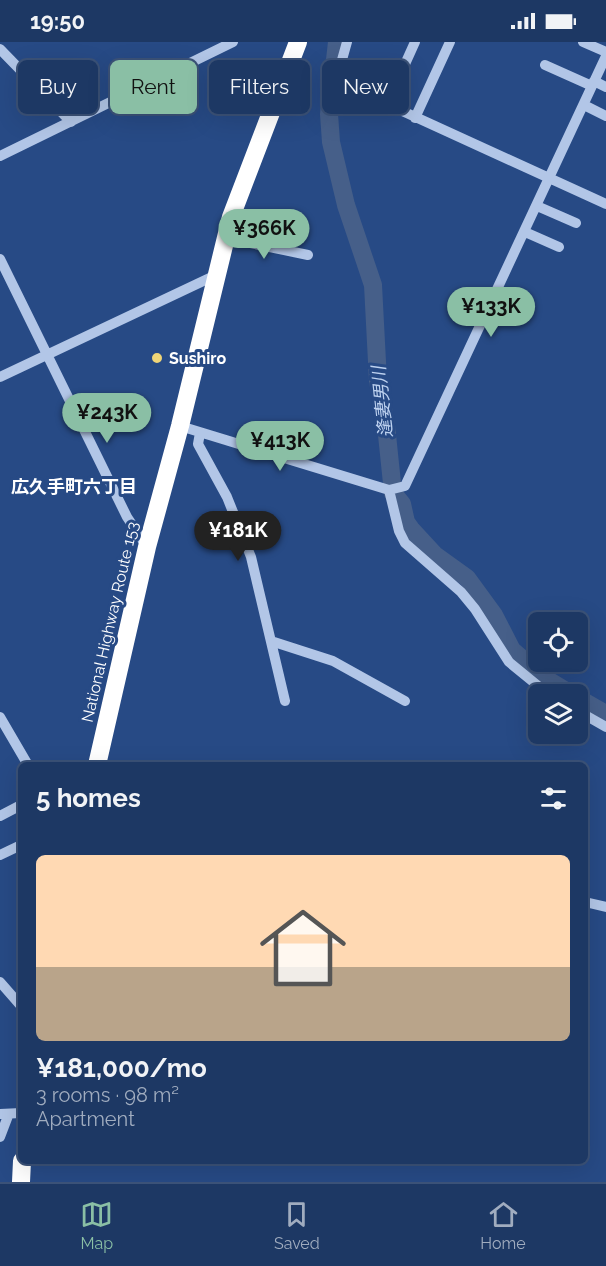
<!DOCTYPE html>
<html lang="en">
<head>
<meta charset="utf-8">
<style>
  body { margin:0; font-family:Raleway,"Noto Sans JP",sans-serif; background:#253f6a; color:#f1f3f6; height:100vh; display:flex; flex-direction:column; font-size:22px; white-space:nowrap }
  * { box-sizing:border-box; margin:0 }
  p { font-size:20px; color:#a0acbf }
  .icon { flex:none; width:33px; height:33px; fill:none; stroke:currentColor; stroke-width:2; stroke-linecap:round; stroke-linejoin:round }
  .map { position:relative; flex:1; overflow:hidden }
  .drawer { position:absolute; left:18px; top:720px; width:570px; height:402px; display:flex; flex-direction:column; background:#1d3864; border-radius:9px; box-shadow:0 6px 24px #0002,0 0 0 2px #3b5278 }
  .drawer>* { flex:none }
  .top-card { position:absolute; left:18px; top:18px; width:570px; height:54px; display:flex; gap:12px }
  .fabs { position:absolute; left:528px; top:570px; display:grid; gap:12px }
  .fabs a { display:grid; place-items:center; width:60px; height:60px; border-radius:9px; background:#1d3864; box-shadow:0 6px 24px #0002,0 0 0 2px #3b5278; font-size:30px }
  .price { position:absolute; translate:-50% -51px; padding:0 14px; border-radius:21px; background:#8abfa5; color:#111; font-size:20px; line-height:39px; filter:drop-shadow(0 2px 3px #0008) }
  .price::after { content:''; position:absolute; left:50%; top:36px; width:18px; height:14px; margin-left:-9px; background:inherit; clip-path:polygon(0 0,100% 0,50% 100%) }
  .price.selected { background:#222; color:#fff }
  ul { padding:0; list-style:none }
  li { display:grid; align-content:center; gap:12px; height:318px; padding:0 18px }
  li span { display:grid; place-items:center; height:186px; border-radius:9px; color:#555 }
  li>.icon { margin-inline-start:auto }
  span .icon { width:108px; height:108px; fill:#fffc; stroke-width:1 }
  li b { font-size:26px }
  h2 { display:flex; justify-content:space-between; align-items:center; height:72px; padding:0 18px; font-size:26px }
  .chip { padding:0 21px; border-radius:9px; background:#1d3864; box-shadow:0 6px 24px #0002,0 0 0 2px #3b5278; font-size:21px; line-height:54px }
  .chip.selected { background:#8abfa5; color:#111 }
  .status { display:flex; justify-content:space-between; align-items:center; height:42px; padding:0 30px; background:#1d3864; direction:ltr }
  .status svg { height:16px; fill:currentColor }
  .tabs { display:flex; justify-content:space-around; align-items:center; height:84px; border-top:2px solid #3b5278; background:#1d3864; font-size:16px; color:#a0acbf }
  .tabs a { display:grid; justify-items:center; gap:3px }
  .tabs .selected { color:#8abfa5 }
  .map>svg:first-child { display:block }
</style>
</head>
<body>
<div class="status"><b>19:50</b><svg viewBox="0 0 49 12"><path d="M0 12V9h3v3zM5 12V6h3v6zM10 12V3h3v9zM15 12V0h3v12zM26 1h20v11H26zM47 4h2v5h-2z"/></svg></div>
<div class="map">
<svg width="606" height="1140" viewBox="0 0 606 1140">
  <rect width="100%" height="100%" fill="#274a85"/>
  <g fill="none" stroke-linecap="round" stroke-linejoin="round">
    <!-- river -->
    <path stroke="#465f89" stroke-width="18" d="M337,0L329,72L331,100L346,163L373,243L378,339L386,383L393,451L402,462L406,480L411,487L435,513L467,536L494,573L512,608L546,637L571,652
      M578,656L606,672"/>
    <!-- minor -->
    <path stroke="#b2c6e7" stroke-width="10" d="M347,0L340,25V42L387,62
      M415,0L387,62L606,162
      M583,0L606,10
      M0,7L71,80
      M545,23L592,44
      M594,39L606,45
      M584,63L606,74
      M415,76L450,0
      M0,114L233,0
      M537,164L576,181
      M525,190L559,205
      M226,196L308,213
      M0,217L127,475L147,505
      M0,335L216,233
      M180,384L389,448L405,444L606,14
      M200,391L198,402L227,455L251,515L285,659
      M389,448L399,489L405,501L461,550L475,567L509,620L548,652
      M271,599L333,619L405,659
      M578,669L606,685
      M0,675L28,723
      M0,774L21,763
      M0,813L21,803
      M585,860L606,865
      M0,940L21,964
      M0,1072L21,1071
      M0,1095L8,1074"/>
    <!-- highway -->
    <path stroke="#fff" stroke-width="18" d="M97,723L147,505L180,384L231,175L298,0
      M21,1140L22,1119"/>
  </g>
  <!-- markers -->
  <circle fill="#f0d577" stroke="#274a85" stroke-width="2" cx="157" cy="316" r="6"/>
  <g text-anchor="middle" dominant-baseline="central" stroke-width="6" stroke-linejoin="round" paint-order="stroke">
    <!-- poi labels -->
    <g font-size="16" font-weight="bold" fill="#fff" stroke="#274a85" text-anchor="start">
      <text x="169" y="316">Sushiro</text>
    </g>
    <!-- street labels -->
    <g font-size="16" fill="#fff" stroke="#274a85">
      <text transform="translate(110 580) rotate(-77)">National Highway Route 153</text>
    </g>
    <!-- water labels -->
    <g font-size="18" font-style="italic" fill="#bdd1ef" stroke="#274a85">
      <text transform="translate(382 360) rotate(-96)">逢妻男川</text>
    </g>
    <!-- neighbourhood labels -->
    <g font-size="18" font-weight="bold" fill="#fff" stroke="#274a85">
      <text x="74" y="444">広久手町六丁目</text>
    </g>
  </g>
</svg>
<div class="fabs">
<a><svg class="icon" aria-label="locate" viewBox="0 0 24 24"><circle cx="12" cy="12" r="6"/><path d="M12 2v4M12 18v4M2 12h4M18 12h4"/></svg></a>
<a><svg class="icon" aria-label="layers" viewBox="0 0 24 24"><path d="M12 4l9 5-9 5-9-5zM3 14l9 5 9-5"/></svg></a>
</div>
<b class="price" style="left:264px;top:218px">¥366K</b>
<b class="price" style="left:491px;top:296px">¥133K</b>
<b class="price" style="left:107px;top:402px">¥243K</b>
<b class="price" style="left:280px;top:430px">¥413K</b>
<b class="price selected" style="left:238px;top:520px">¥181K</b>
<div class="top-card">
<a class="chip">Buy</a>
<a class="chip selected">Rent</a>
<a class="chip">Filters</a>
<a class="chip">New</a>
</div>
<section class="drawer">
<h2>5 homes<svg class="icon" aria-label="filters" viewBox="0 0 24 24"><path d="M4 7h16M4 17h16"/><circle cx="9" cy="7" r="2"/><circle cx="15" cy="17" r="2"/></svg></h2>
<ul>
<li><span style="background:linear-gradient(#ffd9b3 60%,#b9a48a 0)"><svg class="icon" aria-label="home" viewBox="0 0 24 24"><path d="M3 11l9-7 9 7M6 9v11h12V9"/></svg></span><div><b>¥181,000/mo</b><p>3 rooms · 98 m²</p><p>Apartment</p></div></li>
</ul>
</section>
</div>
<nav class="tabs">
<a class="selected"><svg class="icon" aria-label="map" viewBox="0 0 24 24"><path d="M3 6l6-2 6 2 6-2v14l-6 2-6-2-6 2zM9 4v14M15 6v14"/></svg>Map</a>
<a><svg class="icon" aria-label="saved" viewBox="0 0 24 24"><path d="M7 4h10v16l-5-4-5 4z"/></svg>Saved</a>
<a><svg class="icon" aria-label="home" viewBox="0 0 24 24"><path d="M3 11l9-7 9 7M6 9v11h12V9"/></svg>Home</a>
</nav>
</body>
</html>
